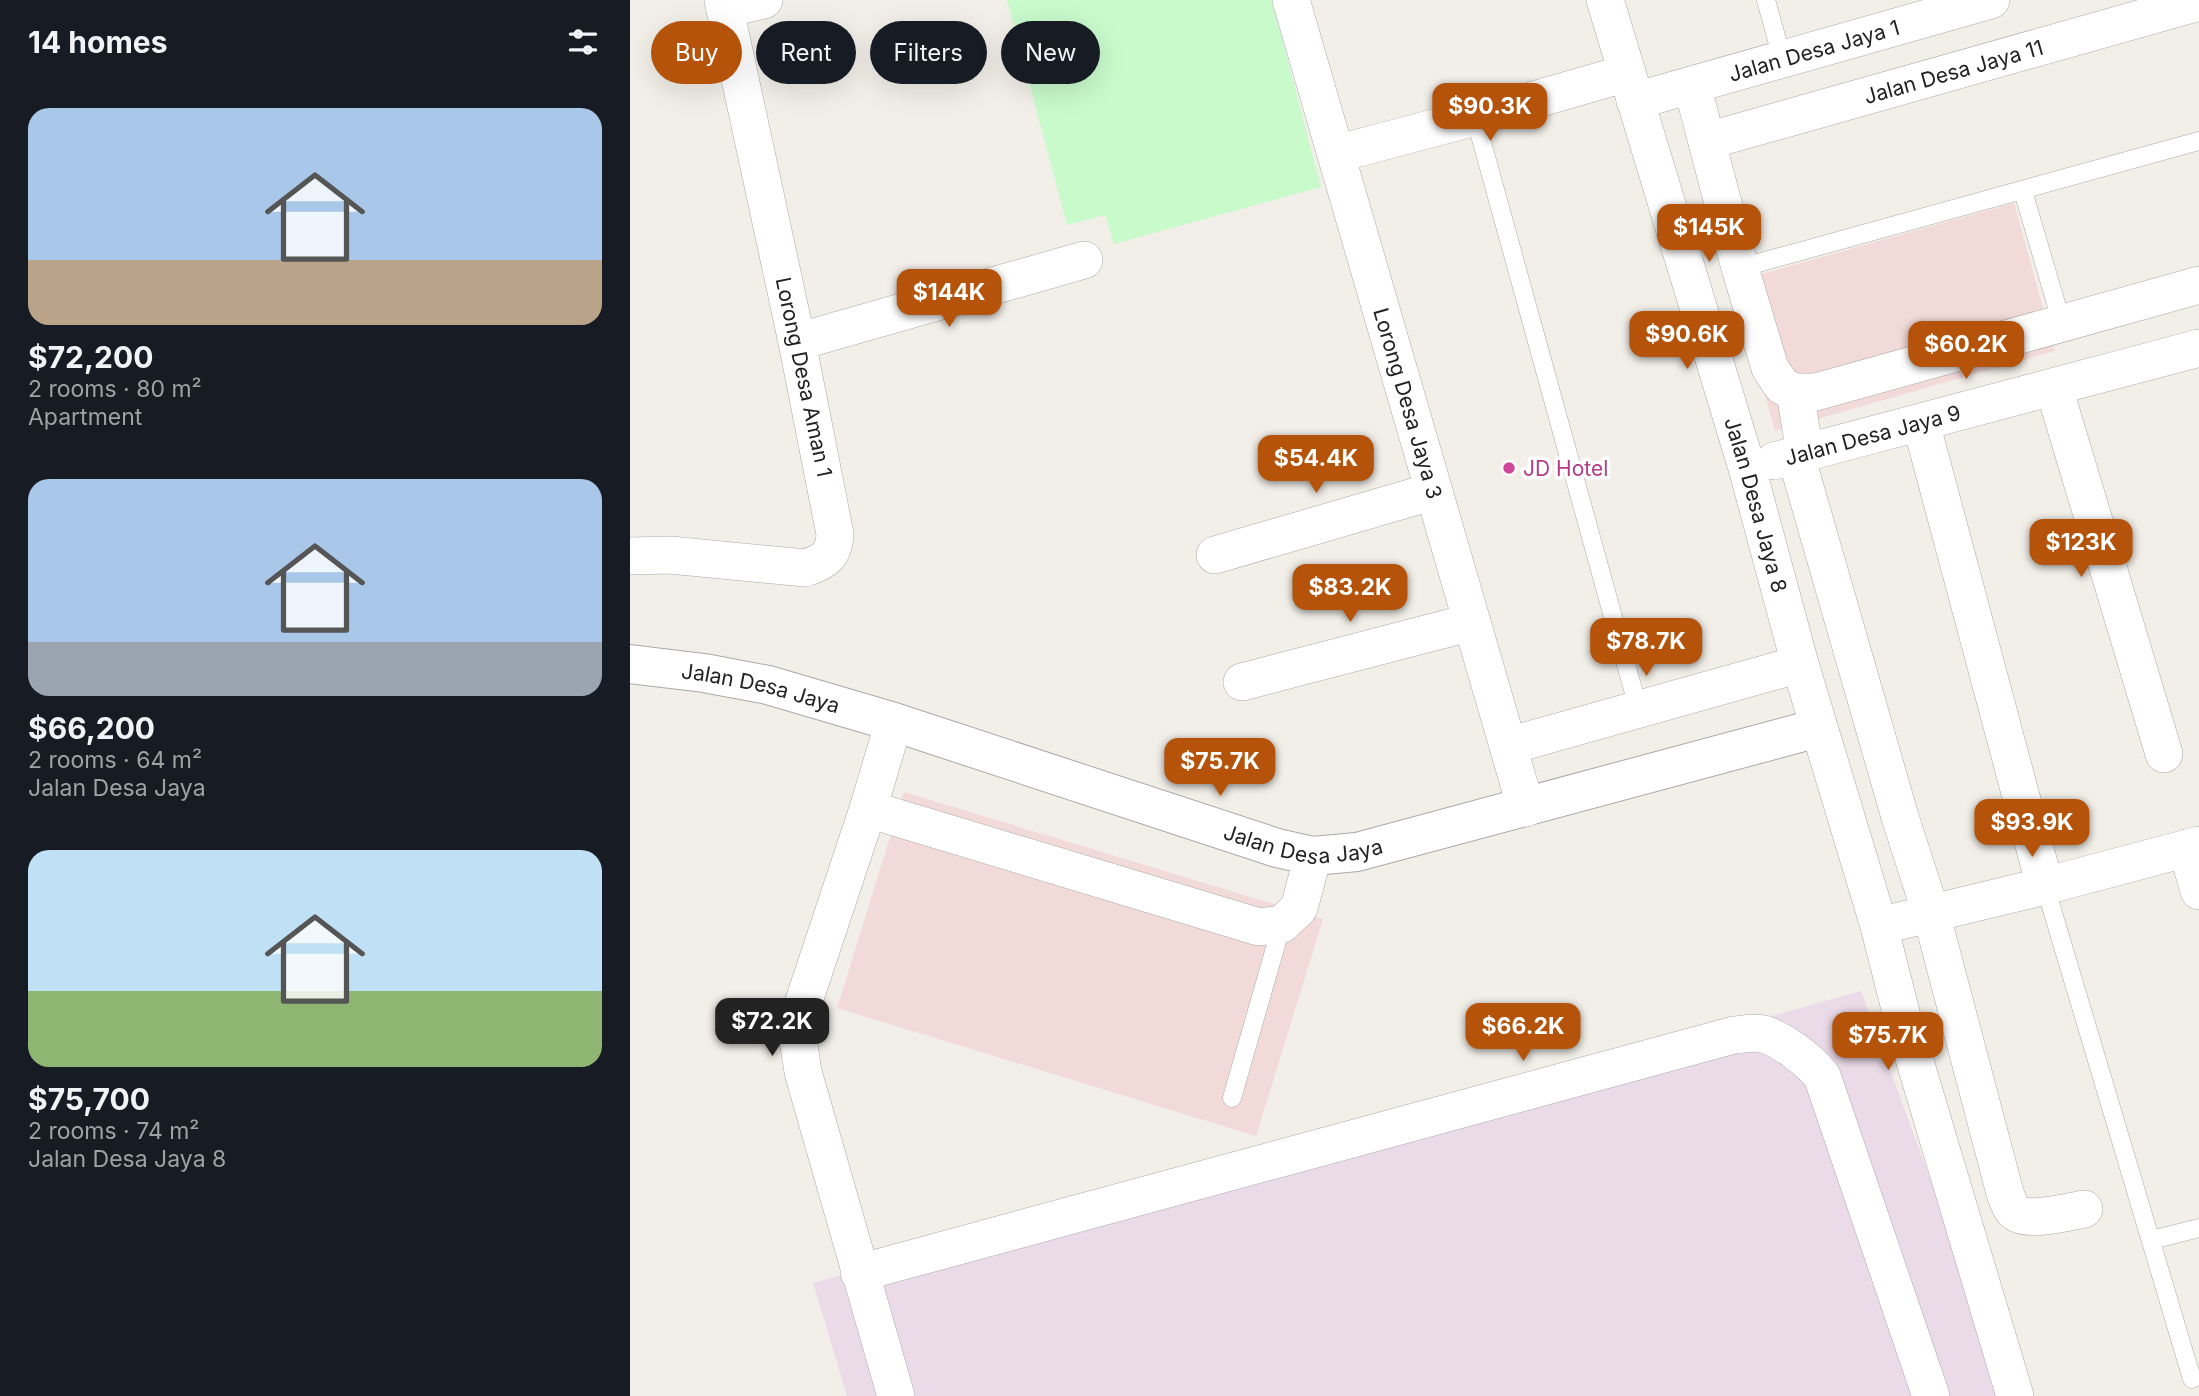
<!DOCTYPE html>
<html lang="en">
<head>
<meta charset="utf-8">
<style>
  body { margin:0; font-family:Inter,sans-serif; background:#20242c; color:#f1f3f6; height:100vh; display:flex; flex-direction:column; font-size:26px; white-space:nowrap }
  * { box-sizing:border-box; margin:0 }
  p { font-size:23px; color:#9ea1a6 }
  .icon { flex:none; width:38px; height:38px; fill:none; stroke:currentColor; stroke-width:2; stroke-linecap:round; stroke-linejoin:round }
  .map { position:relative; flex:1; overflow:hidden }
  .details { display:flex; flex-direction:column; background:#171b24; width:630px }
  .details>* { flex:none }
  .top-card { position:absolute; left:21px; top:21px; width:665px; height:63px; display:flex; gap:14px }
  .price { position:absolute; translate:-50% -60px; padding:0 16px; border-radius:14px; background:#b45309; color:#fff; font-size:23px; line-height:46px; filter:drop-shadow(0 2px 4px #0008) }
  .price::after { content:''; position:absolute; left:50%; top:42px; width:21px; height:16px; margin-left:-10px; background:inherit; clip-path:polygon(0 0,100% 0,50% 100%) }
  .price.active { background:#222; color:#fff }
  ul { padding:0; list-style:none }
  li { display:grid; align-content:center; gap:14px; height:371px; padding:0 28px }
  li span { display:grid; place-items:center; height:217px; border-radius:21px; color:#555 }
  li>.icon { margin-inline-start:auto }
  span .icon { width:126px; height:126px; fill:#fffc; stroke-width:1 }
  li b { font-size:30px }
  h2 { display:flex; justify-content:space-between; align-items:center; height:84px; padding:0 28px; font-size:30px }
  .tag { padding:0 24px; border-radius:32px; background:#171b24; box-shadow:0 7px 28px #0002; font-size:24px; line-height:63px }
  .tag.active { background:#b45309; color:#fff }
  main { display:flex; flex:1; min-height:0 }
  .map>svg:first-child { display:block }
</style>
</head>
<body>
<main>
<section class="details">
<h2>14 homes<svg class="icon" aria-label="filters" viewBox="0 0 24 24"><path d="M4 7h16M4 17h16"/><circle cx="9" cy="7" r="2"/><circle cx="15" cy="17" r="2"/></svg></h2>
<ul>
<li><span style="background:linear-gradient(#a9c7e8 70%,#b9a48a 0)"><svg class="icon" aria-label="home" viewBox="0 0 24 24"><path d="M3 11l9-7 9 7M6 9v11h12V9"/></svg></span><div><b>$72,200</b><p>2 rooms · 80 m²</p><p>Apartment</p></div></li>
<li><span style="background:linear-gradient(#a9c7e8 75%,#9aa5b1 0)"><svg class="icon" aria-label="home" viewBox="0 0 24 24"><path d="M3 11l9-7 9 7M6 9v11h12V9"/></svg></span><div><b>$66,200</b><p>2 rooms · 64 m²</p><p>Jalan Desa Jaya</p></div></li>
<li><span style="background:linear-gradient(#bfe0f5 65%,#8fb573 0)"><svg class="icon" aria-label="home" viewBox="0 0 24 24"><path d="M3 11l9-7 9 7M6 9v11h12V9"/></svg></span><div><b>$75,700</b><p>2 rooms · 74 m²</p><p>Jalan Desa Jaya 8</p></div></li>
</ul>
</section>
<div class="map">
<svg width="1569" height="1396" viewBox="0 0 1569 1396">
  <rect width="100%" height="100%" fill="#f2efe9"/>
  <!-- commercial -->
  <path fill="#f2dad9" d="M1384,203L1425,351L1145,431L1103,282Z
    M274,792L693,919L626,1136L207,1008Z"/>
  <!-- industrial -->
  <path fill="#ebdbe8" d="M1231,991L1380,1396H217L183,1283Z"/>
  <!-- park -->
  <path fill="#c8facc" d="M377,0H642L691,187L484,244L475,215L437,225Z"/>
  <g fill="none" stroke-linecap="round" stroke-linejoin="round">
    <!-- service casing -->
    <g stroke="#a9a9a9" stroke-width="19">
      <path id="service" d="M1136,0L1152,58
        M845,117L1009,711
        M1393,191L1432,324
        M1110,268L1569,141
        M1415,886L1562,1379
        M602,1098L652,924
        M1522,1240L1569,1228"/>
    </g>
    <!-- minor casing -->
    <g stroke="#a9a9a9" stroke-width="38">
      <g id="minor">
        <path id="s1" d="M661,0L896,808"/>
        <path id="s2" d="M975,0L1117,468L1170,664L1249,926L1275,1028L1385,1396"/>
        <path d="M95,9L134,0"/>
        <path d="M1062,85L1110,268L1140,368L1152,386L1165,392H1186L1569,285"/>
        <path id="s3" d="M1005,101L1361,0"/>
        <path id="s4" d="M1077,141L1569,2"/>
        <path d="M706,154L845,117L997,73"/>
        <path d="M167,342L454,260"/>
        <path d="M1424,388L1534,754"/>
        <path d="M1165,392L1175,453"/>
        <path d="M1291,423L1415,886"/>
        <path d="M1166,456L1270,817L1301,913L1375,1193C1378,1200 1380,1209 1386,1213C1398,1222 1439,1212 1454,1209"/>
        <path id="s5" d="M1144,461L1569,348"/>
        <path d="M585,555L804,491"/>
        <path d="M0,556L40,555L175,568C194,562 204,556 205,534L167,342L93,0"/>
        <path d="M612,682L842,622"/>
        <path d="M264,722L238,809L172,1007L168,1039L173,1072L266,1396"/>
        <path d="M878,746L1170,664"/>
        <path d="M238,809L629,927L652,924L669,908L683,856"/>
        <path d="M1557,848L1569,891"/>
        <path d="M1249,926L1415,886L1569,845"/>
        <path d="M229,1273L1104,1035C1114,1034 1123,1032 1133,1034C1152,1039 1180,1061 1192,1076L1301,1396"/>
      </g>
    </g>
    <!-- tertiary casing -->
    <g stroke="#a9a9a9" stroke-width="40">
      <g id="tertiary">
        <path id="s6" d="M0,664L74,673L138,685L264,722L647,848L683,856L727,852L1188,728"/>
      </g>
    </g>
    <!-- service -->
    <use href="#service" stroke="#fff" stroke-width="18"/>
    <!-- minor -->
    <use href="#minor" stroke="#fff" stroke-width="37"/>
    <!-- tertiary -->
    <use href="#tertiary" stroke="#fff" stroke-width="38"/>
  </g>
  <!-- markers -->
  <circle fill="#d1479c" stroke="#fff" stroke-width="2.5" cx="879" cy="468" r="7"/>
  <g text-anchor="middle" dominant-baseline="central" stroke-width="7" stroke-linejoin="round" paint-order="stroke">
    <!-- street labels -->
    <g font-size="21" fill="#222" stroke="#fff">
      <text stroke="none"><textPath href="#s3" startOffset="186">Jalan Desa Jaya 1</textPath></text>
      <text stroke="none"><textPath href="#s4" startOffset="256">Jalan Desa Jaya 11</textPath></text>
      <text transform="translate(174 377) rotate(78)">Lorong Desa Aman 1</text>
      <text stroke="none"><textPath href="#s1" startOffset="420">Lorong Desa Jaya 3</textPath></text>
      <text stroke="none"><textPath href="#s5" startOffset="102">Jalan Desa Jaya 9</textPath></text>
      <text stroke="none"><textPath href="#s2" startOffset="527">Jalan Desa Jaya 8</textPath></text>
      <text stroke="none"><textPath href="#s6" startOffset="133">Jalan Desa Jaya</textPath></text>
      <text stroke="none"><textPath href="#s6" startOffset="700">Jalan Desa Jaya</textPath></text>
    </g>
    <!-- hotel labels -->
    <g font-size="21" fill="#b23c85" stroke="#fff" text-anchor="start">
      <text x="893" y="468">JD Hotel</text>
    </g>
  </g>
</svg>
<b class="price" style="left:860px;top:143px">$90.3K</b>
<b class="price" style="left:1079px;top:264px">$145K</b>
<b class="price" style="left:319px;top:329px">$144K</b>
<b class="price" style="left:1057px;top:371px">$90.6K</b>
<b class="price" style="left:1336px;top:381px">$60.2K</b>
<b class="price" style="left:686px;top:495px">$54.4K</b>
<b class="price" style="left:1451px;top:579px">$123K</b>
<b class="price" style="left:720px;top:624px">$83.2K</b>
<b class="price" style="left:1016px;top:678px">$78.7K</b>
<b class="price" style="left:590px;top:798px">$75.7K</b>
<b class="price" style="left:1402px;top:859px">$93.9K</b>
<b class="price active" style="left:142px;top:1058px">$72.2K</b>
<b class="price" style="left:893px;top:1063px">$66.2K</b>
<b class="price" style="left:1258px;top:1072px">$75.7K</b>
<div class="top-card">
<a class="tag active">Buy</a>
<a class="tag">Rent</a>
<a class="tag">Filters</a>
<a class="tag">New</a>
</div>
</div>
</main>
</body>
</html>
